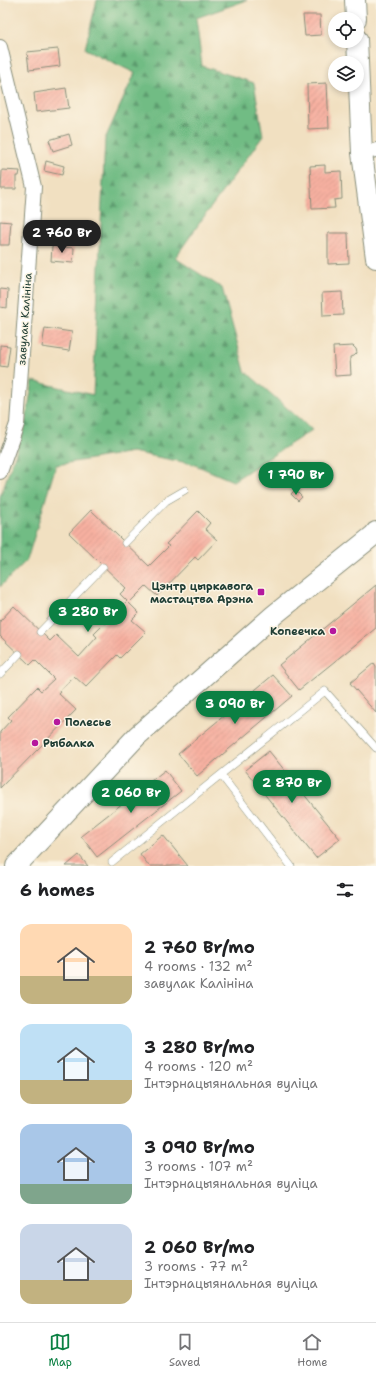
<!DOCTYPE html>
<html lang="en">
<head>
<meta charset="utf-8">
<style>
  body { margin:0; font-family:"Shantell Sans",sans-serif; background:#f6f6f6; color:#202124; height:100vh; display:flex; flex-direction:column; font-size:15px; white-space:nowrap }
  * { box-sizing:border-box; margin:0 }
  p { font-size:13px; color:#757577 }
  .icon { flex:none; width:22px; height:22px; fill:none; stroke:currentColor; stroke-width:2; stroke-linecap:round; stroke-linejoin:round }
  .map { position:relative; height:866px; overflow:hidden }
  .sheet { display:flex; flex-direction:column; background:#fff; flex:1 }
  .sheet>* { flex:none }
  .tools { position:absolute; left:328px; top:12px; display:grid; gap:8px }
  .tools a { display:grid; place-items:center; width:36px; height:36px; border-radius:50%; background:#fff; box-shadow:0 2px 6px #0003; font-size:20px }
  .price { position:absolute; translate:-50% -34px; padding:0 9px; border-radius:14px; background:#0b8043; color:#fff; font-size:13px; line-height:26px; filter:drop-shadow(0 1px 2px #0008) }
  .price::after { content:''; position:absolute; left:50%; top:24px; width:12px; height:9px; margin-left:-6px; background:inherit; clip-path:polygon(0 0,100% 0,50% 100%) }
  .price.active { background:#222; color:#fff }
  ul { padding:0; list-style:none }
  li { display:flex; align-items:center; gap:12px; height:100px; padding:0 20px }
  li span { display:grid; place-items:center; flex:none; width:112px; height:80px; border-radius:12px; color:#555 }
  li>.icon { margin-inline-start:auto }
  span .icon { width:48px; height:48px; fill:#fffc; stroke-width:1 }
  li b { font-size:17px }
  h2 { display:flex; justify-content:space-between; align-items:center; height:48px; padding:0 20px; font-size:17px }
  .dock { display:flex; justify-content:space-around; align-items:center; height:56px; border-top:1px solid #e0e0e0; background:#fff; font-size:11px; color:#757577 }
  .dock a { display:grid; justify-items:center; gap:2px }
  .dock .active { color:#0b8043 }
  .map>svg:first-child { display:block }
</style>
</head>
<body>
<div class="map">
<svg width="376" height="866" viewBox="0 0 376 866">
  <defs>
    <pattern id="forest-firs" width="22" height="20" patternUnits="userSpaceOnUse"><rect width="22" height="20" fill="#71bc84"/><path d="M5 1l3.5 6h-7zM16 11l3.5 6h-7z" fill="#5c9a6d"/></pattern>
    <pattern id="building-hatch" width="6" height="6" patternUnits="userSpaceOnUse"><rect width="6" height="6" fill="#f7b0a0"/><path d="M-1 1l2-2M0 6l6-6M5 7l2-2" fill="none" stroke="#d3988a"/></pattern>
  </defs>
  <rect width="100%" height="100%" fill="#fcf5e5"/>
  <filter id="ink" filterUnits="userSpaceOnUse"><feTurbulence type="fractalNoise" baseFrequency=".025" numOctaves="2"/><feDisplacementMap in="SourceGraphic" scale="8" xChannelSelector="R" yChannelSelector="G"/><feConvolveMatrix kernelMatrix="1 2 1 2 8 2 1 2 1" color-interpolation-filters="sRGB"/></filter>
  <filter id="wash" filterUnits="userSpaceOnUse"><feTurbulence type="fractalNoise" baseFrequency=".012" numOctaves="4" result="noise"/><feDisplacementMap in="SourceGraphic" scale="16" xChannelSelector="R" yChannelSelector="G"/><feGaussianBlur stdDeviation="0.9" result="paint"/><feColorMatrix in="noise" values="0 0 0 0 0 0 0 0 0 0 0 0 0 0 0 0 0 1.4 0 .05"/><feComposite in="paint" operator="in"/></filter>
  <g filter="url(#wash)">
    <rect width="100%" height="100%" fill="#f1e0c1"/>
    <!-- forest -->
    <path fill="url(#forest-firs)" stroke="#487c5c" d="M97,0H247L196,18L202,66L254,83L263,136L203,218L175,258L222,288L245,371L312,430L233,481L193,464L132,452L56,465L27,560L0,587V497L24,430L33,381L93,395L105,139L135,73L85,49Z"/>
    <g id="blocks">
      <!-- building -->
      <path fill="url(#building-hatch)" d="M303,15H320L321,35L305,36Z
        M58,49L60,66L29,70L27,52Z
        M327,83L329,128L308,129L307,84Z
        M66,88L69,108L36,112L34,93Z
        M69,134L72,145L53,151L49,140Z
        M46,161L64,166L62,175L44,171Z
        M325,165V172L341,171L342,199L334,200L335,208L312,209L310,166Z
        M2,170L20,171L19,176H16V189H1Z
        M0,221L11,222L9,245H0Z
        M328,233H348L349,263L328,264Z
        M52,246L74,248L73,263L51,261Z
        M0,289L8,290L7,308L0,307Z
        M342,292L343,315L323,316L322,293Z
        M45,328L72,332L69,351L42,347Z
        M0,345L10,346L7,367L0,366Z
        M353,346L356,349L357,353L354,356L350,357L351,375L335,376L333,347Z
        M295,490L302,497L298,501L291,494Z
        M91,510L149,566L169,546L166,544L198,511L210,523L205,529L217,540L198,560L195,557L157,596L146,586L129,603L139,613L132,620L146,632L120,658L117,655L86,687L74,676L58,693L76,710L0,788V732L11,720L8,717L37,687L41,691L54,679L35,660L30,665L0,636V621L14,606L50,641L56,635L79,657L97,637L94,634L127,601L120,594L126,588L69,533Z
        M376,585V628L299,690L279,665Z
        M374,663L376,666V713L350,683Z
        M273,675L292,696L197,776L178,754Z
        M269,751L340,839L316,858L245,770Z
        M165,770L181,791L97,857L81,836Z
        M163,835L188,866H149L140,854Z
        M79,855L88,866H66Z"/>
    </g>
  </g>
  <g filter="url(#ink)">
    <use href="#blocks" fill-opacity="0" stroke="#888e7a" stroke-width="1"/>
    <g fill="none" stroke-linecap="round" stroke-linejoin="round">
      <!-- service casing -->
      <g stroke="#888e7a" stroke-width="8">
        <path id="service" d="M125,543L166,501L185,490
          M40,632L103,567
          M0,674L19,654
          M221,775L291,866
          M112,862L325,691L376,748"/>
      </g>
      <!-- minor casing -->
      <g stroke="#888e7a" stroke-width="16">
        <path id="minor" d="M0,47L34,187L17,424L0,472
          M362,153L376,150"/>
      </g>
      <!-- secondary casing -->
      <g stroke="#888e7a" stroke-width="22">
        <path id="secondary" d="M355,0L356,19
          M357,39L362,153L376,258
          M16,866L137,736L274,615L375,534L376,532"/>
      </g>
      <!-- service -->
      <use href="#service" stroke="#fff" stroke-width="7"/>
      <!-- minor -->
      <use href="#minor" stroke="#fff" stroke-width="14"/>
      <!-- secondary -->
      <use href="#secondary" stroke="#fff" stroke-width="20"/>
    </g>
  </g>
  <!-- markers -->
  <g fill="#b5179e" stroke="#fcf5e5" stroke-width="1.5">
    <rect x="257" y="588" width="8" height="8" rx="2"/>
    <circle cx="333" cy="631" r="4"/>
    <circle cx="57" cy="722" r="4"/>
    <circle cx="35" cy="743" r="4"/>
  </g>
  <g text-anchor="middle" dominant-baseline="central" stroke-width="3" stroke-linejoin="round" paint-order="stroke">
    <!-- street labels -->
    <g font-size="11" fill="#1f3d34" stroke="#fcf5e5">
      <text transform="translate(25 319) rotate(-86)">завулак Калініна</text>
    </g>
    <!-- poi labels -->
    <g font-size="11" font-weight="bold" fill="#1f3d34" stroke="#fcf5e5" text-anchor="end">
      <text x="253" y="586">Цэнтр цыркавога<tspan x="253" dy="13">мастацтва Арэна</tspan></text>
      <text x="325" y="631">Копеечка</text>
      <text x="65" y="722" text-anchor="start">Полесье</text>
      <text x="43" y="743" text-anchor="start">Рыбалка</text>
    </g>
  </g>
</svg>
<div class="tools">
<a><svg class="icon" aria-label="locate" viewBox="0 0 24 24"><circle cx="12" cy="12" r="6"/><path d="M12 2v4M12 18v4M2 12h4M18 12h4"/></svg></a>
<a><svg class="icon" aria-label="layers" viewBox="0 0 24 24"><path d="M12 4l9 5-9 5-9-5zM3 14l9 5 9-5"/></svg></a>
</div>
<b class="price active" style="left:62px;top:254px">2 760 Br</b>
<b class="price" style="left:296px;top:496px">1 790 Br</b>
<b class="price" style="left:88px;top:633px">3 280 Br</b>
<b class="price" style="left:235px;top:725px">3 090 Br</b>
<b class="price" style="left:292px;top:804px">2 870 Br</b>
<b class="price" style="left:131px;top:814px">2 060 Br</b>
</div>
<section class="sheet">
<h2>6 homes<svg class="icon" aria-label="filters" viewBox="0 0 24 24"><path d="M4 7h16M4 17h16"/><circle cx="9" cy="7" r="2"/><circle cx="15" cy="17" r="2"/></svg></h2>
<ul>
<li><span style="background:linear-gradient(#ffd9b3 65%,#c2b280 0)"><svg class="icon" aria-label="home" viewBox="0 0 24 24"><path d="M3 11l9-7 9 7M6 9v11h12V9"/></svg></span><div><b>2 760 Br/mo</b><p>4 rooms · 132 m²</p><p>завулак Калініна</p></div></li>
<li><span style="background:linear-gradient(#bfe0f5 70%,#c2b280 0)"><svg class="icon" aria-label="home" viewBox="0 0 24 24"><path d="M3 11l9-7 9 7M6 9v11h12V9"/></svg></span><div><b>3 280 Br/mo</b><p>4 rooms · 120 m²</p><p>Інтэрнацыянальная вуліца</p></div></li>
<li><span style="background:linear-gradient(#a9c7e8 75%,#7fa58c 0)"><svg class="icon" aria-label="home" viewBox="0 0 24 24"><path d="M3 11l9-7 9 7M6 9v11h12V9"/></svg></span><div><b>3 090 Br/mo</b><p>3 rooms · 107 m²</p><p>Інтэрнацыянальная вуліца</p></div></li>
<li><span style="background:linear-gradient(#c9d6e8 70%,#c2b280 0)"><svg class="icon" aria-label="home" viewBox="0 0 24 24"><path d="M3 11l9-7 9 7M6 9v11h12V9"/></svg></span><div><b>2 060 Br/mo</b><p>3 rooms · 77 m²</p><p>Інтэрнацыянальная вуліца</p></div></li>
</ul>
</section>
<nav class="dock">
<a class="active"><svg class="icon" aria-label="map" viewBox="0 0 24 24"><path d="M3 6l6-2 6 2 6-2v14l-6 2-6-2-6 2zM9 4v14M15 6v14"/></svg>Map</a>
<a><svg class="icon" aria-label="saved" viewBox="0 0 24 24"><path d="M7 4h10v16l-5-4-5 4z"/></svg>Saved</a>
<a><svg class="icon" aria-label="home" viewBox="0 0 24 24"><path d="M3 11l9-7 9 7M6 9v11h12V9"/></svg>Home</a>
</nav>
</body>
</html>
